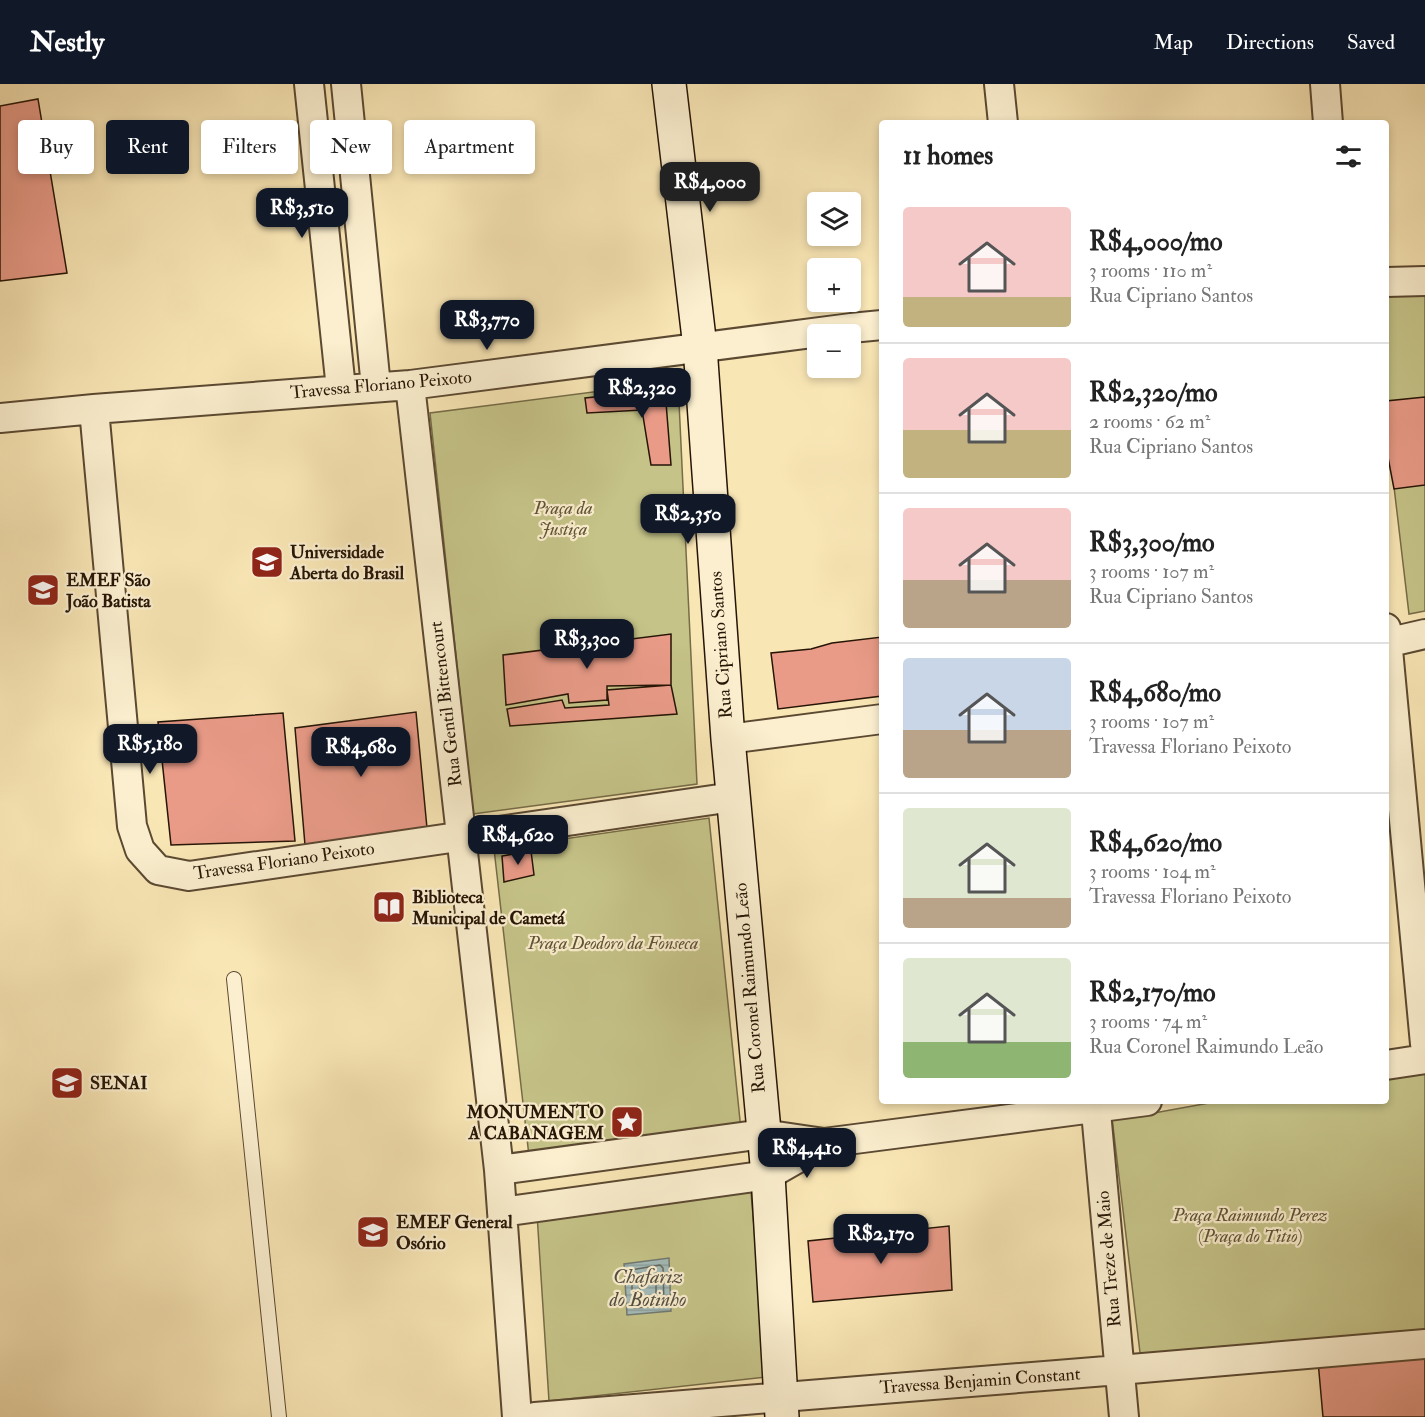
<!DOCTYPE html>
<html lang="en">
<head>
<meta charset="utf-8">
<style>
  body { margin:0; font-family:"IM FELL Double Pica",serif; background:#f2f2f2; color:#222; height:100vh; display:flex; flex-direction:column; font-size:22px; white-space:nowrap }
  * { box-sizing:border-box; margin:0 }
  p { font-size:20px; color:#767676 }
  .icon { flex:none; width:33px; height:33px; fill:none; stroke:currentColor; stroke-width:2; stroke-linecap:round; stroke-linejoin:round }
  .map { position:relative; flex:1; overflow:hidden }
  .side { position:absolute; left:879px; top:36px; width:510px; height:984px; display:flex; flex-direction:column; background:#fff; border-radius:6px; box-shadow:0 3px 9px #0003 }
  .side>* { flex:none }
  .hud { position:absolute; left:18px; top:36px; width:570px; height:54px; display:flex; gap:12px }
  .buttons { position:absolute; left:807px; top:108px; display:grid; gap:12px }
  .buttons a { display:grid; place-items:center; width:54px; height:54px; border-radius:6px; background:#fff; box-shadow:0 3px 9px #0003; font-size:30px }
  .price { position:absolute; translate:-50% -51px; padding:0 14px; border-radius:12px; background:#111827; color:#fff; font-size:20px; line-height:39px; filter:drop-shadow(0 2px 3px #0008) }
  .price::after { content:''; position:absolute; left:50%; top:36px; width:18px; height:14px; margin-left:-9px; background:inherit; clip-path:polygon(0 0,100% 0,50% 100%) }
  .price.on { background:#222; color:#fff }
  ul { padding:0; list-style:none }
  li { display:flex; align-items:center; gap:18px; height:150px; padding:0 24px }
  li+li { border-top:2px solid #e0e0e0 }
  li span { display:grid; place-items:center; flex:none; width:168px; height:120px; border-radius:6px; color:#555 }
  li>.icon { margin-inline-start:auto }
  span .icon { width:72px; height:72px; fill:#fffc; stroke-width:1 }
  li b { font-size:26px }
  h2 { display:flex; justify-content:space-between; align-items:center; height:72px; padding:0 24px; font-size:26px }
  .chip { padding:0 21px; border-radius:6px; background:#fff; box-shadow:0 3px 9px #0003; font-size:21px; line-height:54px }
  .chip.on { background:#111827; color:#fff }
  header { display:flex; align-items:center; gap:36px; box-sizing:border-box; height:84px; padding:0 30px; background:#111827; color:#fff }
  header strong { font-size:28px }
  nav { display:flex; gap:33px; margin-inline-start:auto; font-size:21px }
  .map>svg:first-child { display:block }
</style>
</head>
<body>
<header>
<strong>Nestly</strong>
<nav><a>Map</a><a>Directions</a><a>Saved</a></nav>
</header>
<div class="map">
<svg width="1425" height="1333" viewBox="0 0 1425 1333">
  <defs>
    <pattern id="water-rules" width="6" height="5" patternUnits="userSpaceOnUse" patternTransform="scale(1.5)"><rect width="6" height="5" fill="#a4bcba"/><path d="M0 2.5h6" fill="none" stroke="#8da19e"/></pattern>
  </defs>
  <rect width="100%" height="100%" fill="#f9e6b5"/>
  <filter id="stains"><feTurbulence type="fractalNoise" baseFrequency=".00333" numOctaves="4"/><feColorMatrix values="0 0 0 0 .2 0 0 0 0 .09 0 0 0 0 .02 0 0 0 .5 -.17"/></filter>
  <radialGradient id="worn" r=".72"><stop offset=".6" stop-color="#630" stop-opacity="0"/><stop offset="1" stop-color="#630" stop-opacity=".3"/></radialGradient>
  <!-- park -->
  <path fill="#c5c388" stroke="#766c47" stroke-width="1.5" d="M1425,206V527L1409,530L1386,335V210Z
    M678,297L697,700L473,730L430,329Z
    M709,734L741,1046L529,1072L494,765Z
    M1425,979V1248L1141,1277L1112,1034L1121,1035L1220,1017H1386V986Z
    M750,1097L767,1293L549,1317L537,1130Z"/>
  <!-- water -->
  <path fill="url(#water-rules)" stroke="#727972" stroke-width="1.5" d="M669,1174L671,1227L627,1231L624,1180Z"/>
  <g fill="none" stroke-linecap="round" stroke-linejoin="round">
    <!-- shore -->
    <path stroke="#656860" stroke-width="1.5" d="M660,1181L663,1184L664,1220L662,1222L634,1224L633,1221L631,1186Z
      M653,1190L656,1192V1213L654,1215L641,1216L640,1213L639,1193L641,1191Z"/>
  </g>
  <!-- building -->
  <path fill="#e99b88" stroke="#261506" stroke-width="1.5" d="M38,15L67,189L0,197V22Z
    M665,306L671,381H651L642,326L587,329L585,314Z
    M1425,313V401L1394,405L1386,363V317Z
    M671,550V601L607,602V616L569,619L568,610L506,621L503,571Z
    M882,553V612L778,625L771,569L811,565L832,559Z
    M671,601L677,630L510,642L507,625L562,616L565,624L609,621L607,606Z
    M416,628L427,744L305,761L295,644Z
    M283,629L295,757L171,761L158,638Z
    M531,767L534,791L504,798L502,772Z
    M949,1142L952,1206L813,1218L808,1157Z
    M1425,1268V1333H1323L1318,1277Z"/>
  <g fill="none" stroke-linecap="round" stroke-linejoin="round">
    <!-- service casing -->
    <g stroke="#5b4932" stroke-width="16">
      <path id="service" d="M234,895L279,1333"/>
    </g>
    <!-- minor casing -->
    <g stroke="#5b4932" stroke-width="32">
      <path id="minor" d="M309,0L341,305
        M346,0L376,303
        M999,0L1003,39
        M1325,0L1328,39
        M1386,198L1425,197
        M410,301L499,1086L517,1333
        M94,325L132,742L140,766L158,786L189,792L733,713
        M0,334L94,325L410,301L851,244L882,241
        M1386,544L1425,960
        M1386,559L1425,550
        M728,655L882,635
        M1386,981L1425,975
        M1095,1017L1124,1333
        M499,1086L763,1050L824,1059L1147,1017
        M502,1128L768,1091L824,1059
        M535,1333L1119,1286L1425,1260"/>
    </g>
    <!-- secondary casing -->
    <g stroke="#261506" stroke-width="36">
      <path id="secondary" d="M669,0L700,263L728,655L768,1091L782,1333"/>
    </g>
    <!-- service -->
    <use href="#service" stroke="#fbefcf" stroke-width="14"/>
    <!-- minor -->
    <use href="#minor" stroke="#fbefcf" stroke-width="28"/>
    <!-- secondary -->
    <use href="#secondary" stroke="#fbefcf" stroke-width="33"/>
  </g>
  <!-- icons -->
  <defs>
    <g id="university-square" transform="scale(1.725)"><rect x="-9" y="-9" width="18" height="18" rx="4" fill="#8f2418" stroke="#fbefcf"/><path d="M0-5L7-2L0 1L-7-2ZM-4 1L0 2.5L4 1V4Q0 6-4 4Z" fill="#fff"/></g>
    <g id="school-square" transform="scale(1.725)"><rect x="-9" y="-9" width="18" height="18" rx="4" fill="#8f2418" stroke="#fbefcf"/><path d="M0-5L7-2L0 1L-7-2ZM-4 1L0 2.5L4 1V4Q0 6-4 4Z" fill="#fff"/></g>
    <g id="library-square" transform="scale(1.725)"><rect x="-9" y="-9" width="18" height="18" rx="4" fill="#8f2418" stroke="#fbefcf"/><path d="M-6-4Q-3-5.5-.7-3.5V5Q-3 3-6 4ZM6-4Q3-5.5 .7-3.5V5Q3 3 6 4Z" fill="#fff"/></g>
    <g id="sight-square" transform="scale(1.725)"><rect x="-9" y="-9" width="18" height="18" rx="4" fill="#8f2418" stroke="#fbefcf"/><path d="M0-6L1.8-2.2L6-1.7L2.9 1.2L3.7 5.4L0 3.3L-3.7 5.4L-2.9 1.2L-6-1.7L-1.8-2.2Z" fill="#fff"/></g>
  </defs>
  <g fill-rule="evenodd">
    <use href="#university-square" x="267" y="478"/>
    <use href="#school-square" x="43" y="506"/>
    <use href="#library-square" x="389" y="823"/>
    <use href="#school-square" x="67" y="999"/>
    <use href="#sight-square" x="627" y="1038"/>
    <use href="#school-square" x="373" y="1148"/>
  </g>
  <g text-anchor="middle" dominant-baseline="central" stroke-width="4.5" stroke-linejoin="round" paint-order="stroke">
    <!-- street labels -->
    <g font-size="18" fill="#261506" stroke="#fbefcf">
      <text transform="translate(381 301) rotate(-5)">Travessa Floriano Peixoto</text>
      <text transform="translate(721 561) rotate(-94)">Rua Cipriano Santos</text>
      <text transform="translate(446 620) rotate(-97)">Rua Gentil Bittencourt</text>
      <text transform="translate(284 777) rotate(-8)">Travessa Floriano Peixoto</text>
      <text transform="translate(750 904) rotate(-95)">Rua Coronel Raimundo Leão</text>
      <text transform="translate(1109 1175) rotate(-95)">Rua Treze de Maio</text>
      <text transform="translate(980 1297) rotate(-4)">Travessa Benjamin Constant</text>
    </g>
    <!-- park labels -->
    <g font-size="18" font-style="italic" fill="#5e5234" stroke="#fbefcf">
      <text x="563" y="424">Praça da<tspan x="563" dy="21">Justiça</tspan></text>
      <text x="613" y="859">Praça Deodoro da Fonseca</text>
      <text x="1250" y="1131">Praça Raimundo Perez<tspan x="1250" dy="21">(Praça do Titio)</tspan></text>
    </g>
    <!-- poi labels -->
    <g font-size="18" font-weight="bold" fill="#261506" stroke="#fbefcf" text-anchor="start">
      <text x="290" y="468">Universidade<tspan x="290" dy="21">Aberta do Brasil</tspan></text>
      <text x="66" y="496">EMEF São<tspan x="66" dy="21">João Batista</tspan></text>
      <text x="412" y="813">Biblioteca<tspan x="412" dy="21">Municipal de Cametá</tspan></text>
      <text x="90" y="999">SENAI</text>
      <text x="604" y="1028" text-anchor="end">MONUMENTO<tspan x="604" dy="21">A CABANAGEM</tspan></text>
      <text x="396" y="1138">EMEF General<tspan x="396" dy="21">Osório</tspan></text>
    </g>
    <!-- water labels -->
    <g font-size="20" font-style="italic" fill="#524f45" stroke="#fbefcf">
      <text x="648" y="1192">Chafariz<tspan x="648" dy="23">do Botinho</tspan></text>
    </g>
  </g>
  <rect width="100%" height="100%" filter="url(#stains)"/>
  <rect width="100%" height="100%" fill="url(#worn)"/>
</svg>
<div class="buttons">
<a><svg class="icon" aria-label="layers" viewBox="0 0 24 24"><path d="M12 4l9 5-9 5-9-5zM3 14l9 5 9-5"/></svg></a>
<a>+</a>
<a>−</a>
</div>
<b class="price on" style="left:710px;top:129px">R$4,000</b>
<b class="price" style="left:302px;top:155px">R$3,510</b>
<b class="price" style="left:487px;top:267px">R$3,770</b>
<b class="price" style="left:642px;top:335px">R$2,320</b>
<b class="price" style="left:688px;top:461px">R$2,350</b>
<b class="price" style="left:587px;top:586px">R$3,300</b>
<b class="price" style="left:150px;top:691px">R$5,180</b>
<b class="price" style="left:361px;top:694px">R$4,680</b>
<b class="price" style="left:518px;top:782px">R$4,620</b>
<b class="price" style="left:807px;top:1095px">R$4,410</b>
<b class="price" style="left:881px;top:1181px">R$2,170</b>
<div class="hud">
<a class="chip">Buy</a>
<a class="chip on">Rent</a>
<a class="chip">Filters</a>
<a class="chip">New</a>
<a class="chip">Apartment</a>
</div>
<section class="side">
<h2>11 homes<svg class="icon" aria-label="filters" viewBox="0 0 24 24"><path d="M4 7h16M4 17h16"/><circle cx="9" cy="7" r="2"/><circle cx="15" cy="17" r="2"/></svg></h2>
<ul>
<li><span style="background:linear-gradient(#f6c9c9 75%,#c2b280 0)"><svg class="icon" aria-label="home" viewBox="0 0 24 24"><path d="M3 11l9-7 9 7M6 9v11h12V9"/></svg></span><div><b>R$4,000/mo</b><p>3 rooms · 110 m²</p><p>Rua Cipriano Santos</p></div></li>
<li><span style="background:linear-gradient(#f6c9c9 60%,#c2b280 0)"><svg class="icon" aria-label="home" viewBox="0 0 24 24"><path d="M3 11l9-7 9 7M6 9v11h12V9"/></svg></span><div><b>R$2,320/mo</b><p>2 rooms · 62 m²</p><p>Rua Cipriano Santos</p></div></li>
<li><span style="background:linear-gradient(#f6c9c9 60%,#b9a48a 0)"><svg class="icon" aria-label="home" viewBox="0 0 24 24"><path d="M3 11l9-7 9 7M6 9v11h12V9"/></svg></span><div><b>R$3,300/mo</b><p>3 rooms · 107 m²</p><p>Rua Cipriano Santos</p></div></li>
<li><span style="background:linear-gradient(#c9d6e8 60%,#b9a48a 0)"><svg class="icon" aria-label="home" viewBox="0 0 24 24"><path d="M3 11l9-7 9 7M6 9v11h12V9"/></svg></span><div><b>R$4,680/mo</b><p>3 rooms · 107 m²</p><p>Travessa Floriano Peixoto</p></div></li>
<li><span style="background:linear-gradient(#dfe7d0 75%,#b9a48a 0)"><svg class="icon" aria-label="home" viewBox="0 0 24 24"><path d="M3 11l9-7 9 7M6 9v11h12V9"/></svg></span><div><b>R$4,620/mo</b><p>3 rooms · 104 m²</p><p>Travessa Floriano Peixoto</p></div></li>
<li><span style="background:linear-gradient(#dfe7d0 70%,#8fb573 0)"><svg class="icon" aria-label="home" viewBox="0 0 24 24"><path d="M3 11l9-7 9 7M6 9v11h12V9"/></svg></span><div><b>R$2,170/mo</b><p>3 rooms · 74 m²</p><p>Rua Coronel Raimundo Leão</p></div></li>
</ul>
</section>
</div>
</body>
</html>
